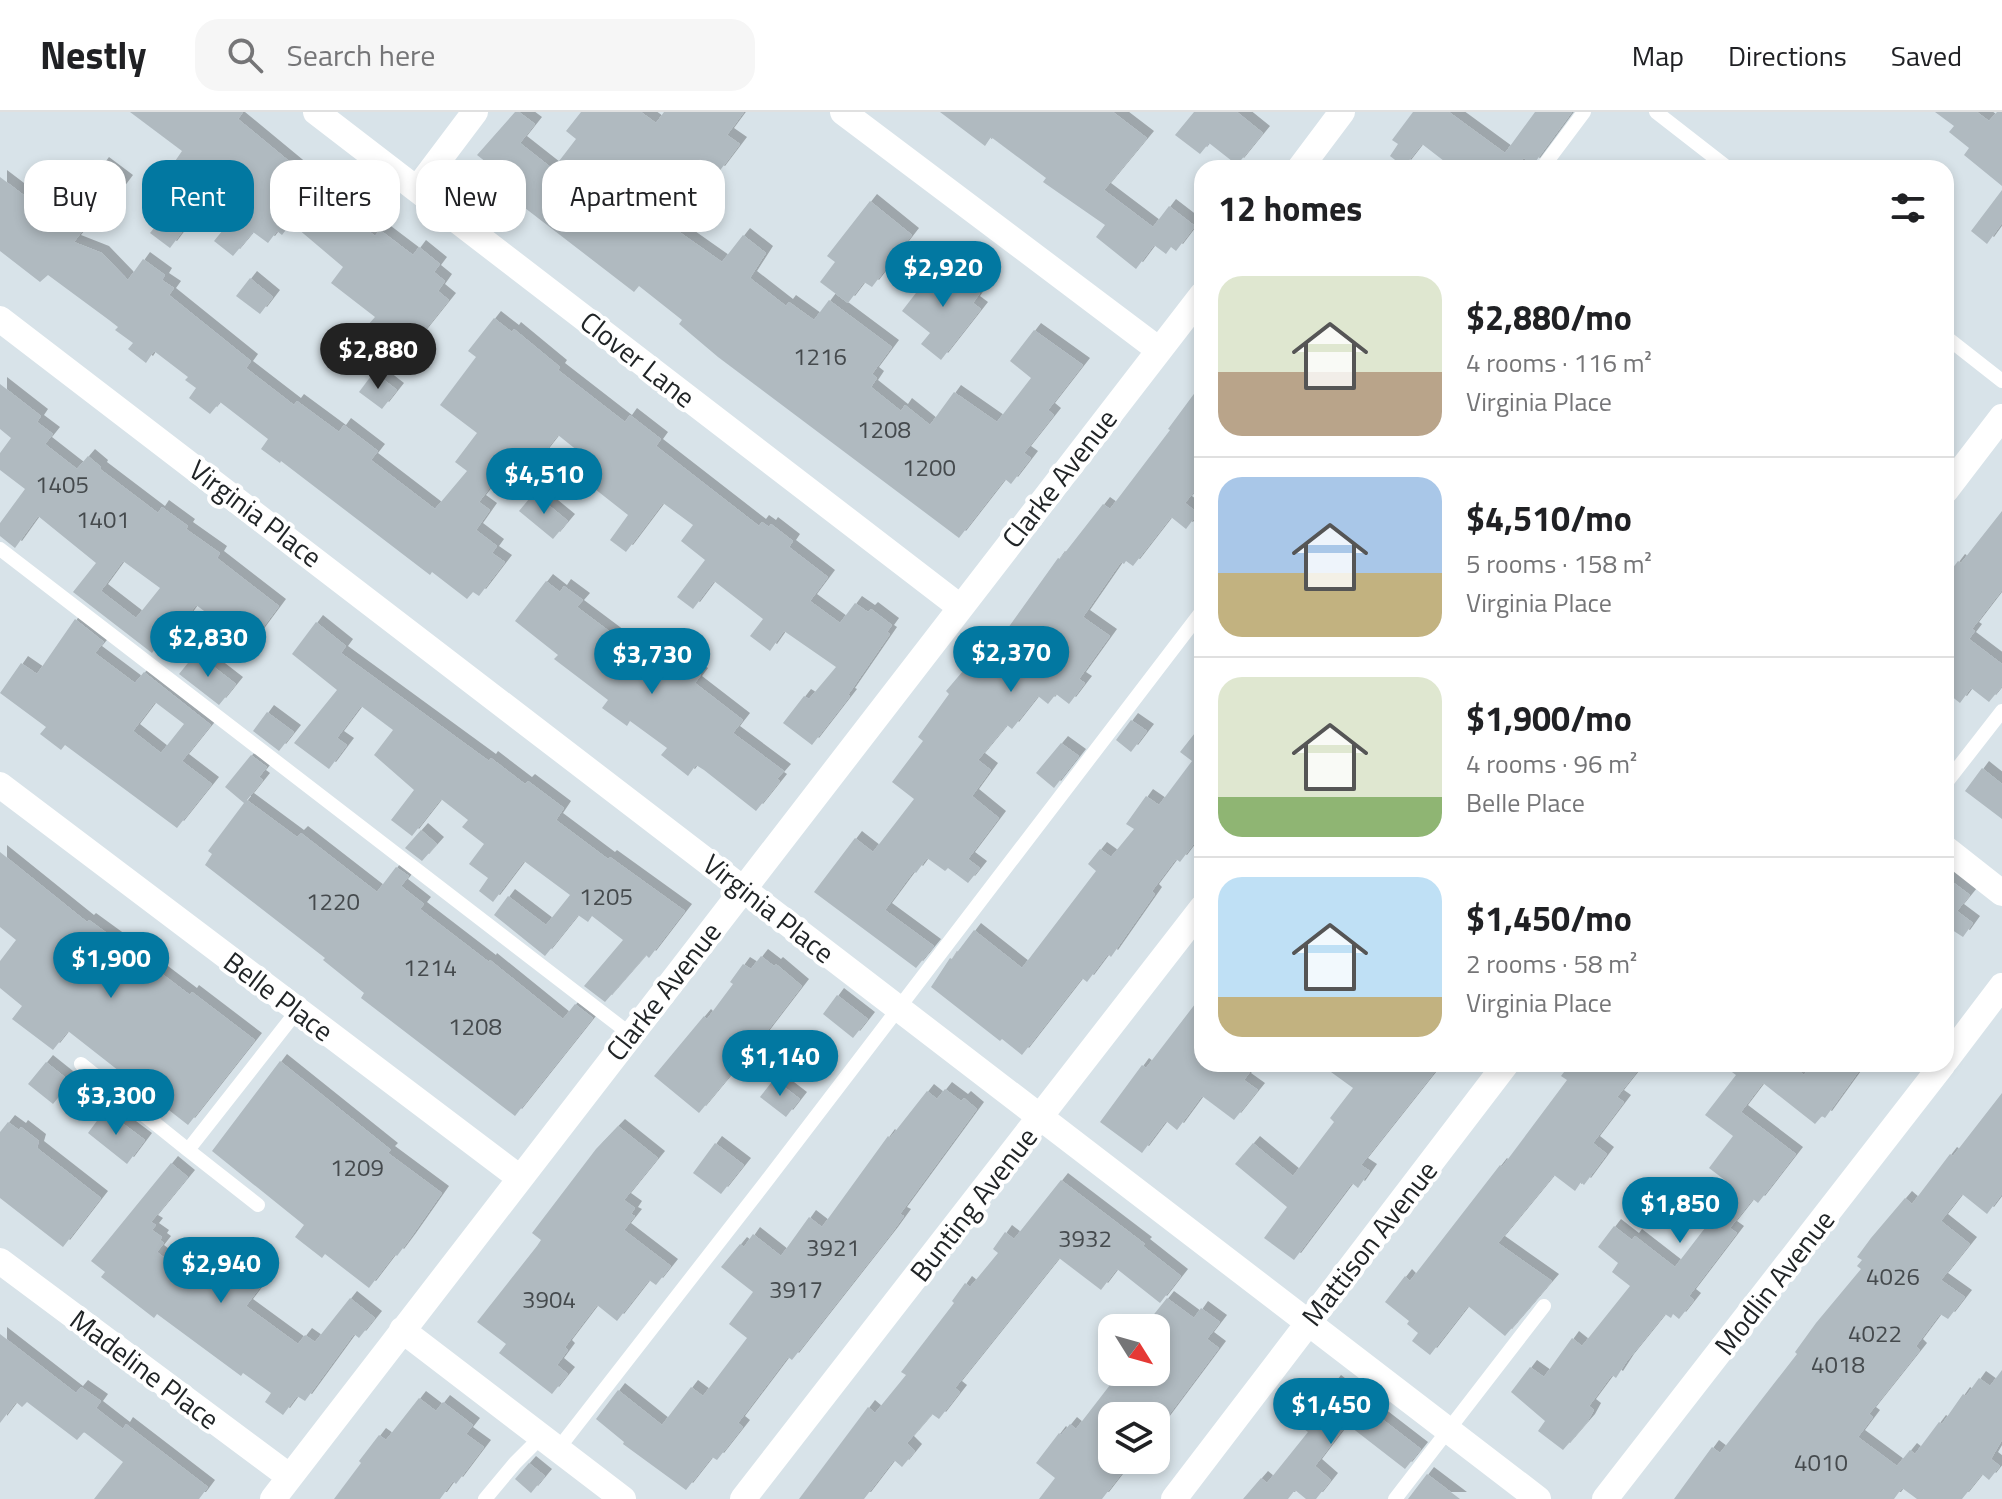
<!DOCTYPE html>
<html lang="en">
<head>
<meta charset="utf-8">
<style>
  body { margin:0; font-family:"Titillium Web",sans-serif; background:#f6f6f6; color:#202124; height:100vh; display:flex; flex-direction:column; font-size:30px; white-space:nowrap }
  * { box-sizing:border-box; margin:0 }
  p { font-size:26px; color:#757577 }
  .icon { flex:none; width:44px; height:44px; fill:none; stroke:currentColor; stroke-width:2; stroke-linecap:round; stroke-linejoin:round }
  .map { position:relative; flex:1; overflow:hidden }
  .panel { position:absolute; left:1194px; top:48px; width:760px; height:912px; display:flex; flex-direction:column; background:#fff; border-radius:24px; box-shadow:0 4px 12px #0003 }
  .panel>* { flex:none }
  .hud { position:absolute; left:24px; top:48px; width:760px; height:72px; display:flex; gap:16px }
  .needle { width:52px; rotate:127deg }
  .controls { position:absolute; left:1098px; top:1202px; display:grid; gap:16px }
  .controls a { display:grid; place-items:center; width:72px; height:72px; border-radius:16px; background:#fff; box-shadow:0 4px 12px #0003; font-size:40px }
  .price { position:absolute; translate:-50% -68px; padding:0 18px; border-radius:28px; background:#0278a1; color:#fff; font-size:26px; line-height:52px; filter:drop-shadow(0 2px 4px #0008) }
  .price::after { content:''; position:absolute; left:50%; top:48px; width:24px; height:18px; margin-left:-12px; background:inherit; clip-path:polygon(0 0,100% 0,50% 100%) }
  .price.current { background:#222; color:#fff }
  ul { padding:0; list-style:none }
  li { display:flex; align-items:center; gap:24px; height:200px; padding:0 24px }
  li+li { border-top:2px solid #e0e0e0 }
  li span { display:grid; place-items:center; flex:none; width:224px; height:160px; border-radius:24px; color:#555 }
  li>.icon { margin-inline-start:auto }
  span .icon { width:96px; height:96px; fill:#fffc; stroke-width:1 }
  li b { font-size:34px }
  h2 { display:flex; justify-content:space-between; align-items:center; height:96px; padding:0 24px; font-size:34px }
  .pill { padding:0 28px; border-radius:24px; background:#fff; box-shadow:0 4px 12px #0003; font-size:28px; line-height:72px }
  .pill.current { background:#0278a1; color:#fff }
  header { display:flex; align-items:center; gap:48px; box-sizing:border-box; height:112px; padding:0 40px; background:#fff; border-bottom:2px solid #e0e0e0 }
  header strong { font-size:38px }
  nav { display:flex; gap:44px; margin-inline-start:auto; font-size:28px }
  .search { width:560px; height:72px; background:#f6f6f6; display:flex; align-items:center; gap:20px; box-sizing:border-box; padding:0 28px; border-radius:24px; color:#757577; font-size:30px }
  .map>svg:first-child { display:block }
</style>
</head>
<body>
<header>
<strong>Nestly</strong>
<div class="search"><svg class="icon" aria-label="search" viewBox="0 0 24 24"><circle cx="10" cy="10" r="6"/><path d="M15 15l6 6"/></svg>Search here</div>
<nav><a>Map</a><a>Directions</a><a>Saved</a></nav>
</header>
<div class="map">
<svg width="2002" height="1387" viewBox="0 0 2002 1387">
  <defs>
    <filter id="shadow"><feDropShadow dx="7" dy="-7" stdDeviation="0" flood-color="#0004"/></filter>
  </defs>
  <rect width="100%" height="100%" fill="#d8e3e9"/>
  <!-- building -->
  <path fill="#b0bac0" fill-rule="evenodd" filter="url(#shadow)" d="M130,0H243L238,7L301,59L294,67L324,90L327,86L375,124L380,118L413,143L419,135L440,152L434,160L445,169L438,179L449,188L417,228L407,220L394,235L367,214L375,205L331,171L343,155L291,111L282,123L277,119L268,131L253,120L233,144L214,129L245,91L226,76L228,73L199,52L187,68L171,55L182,39Z
    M515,0H519L535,12L520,31L553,57L576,27L566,19L581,0H641L656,11L664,0H744L727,23L740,32L718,61L700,47L670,90L689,104L678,119L722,150L743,123L766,141L750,166L786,194L789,190L814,208L829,188L892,235L872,262L877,266L871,275L901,299L905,293L930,313L954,280L997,310L1031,266L1010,249L1034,218L1083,253L1048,298L1054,303L1024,341L1031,346L1011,372L1005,367L959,426L718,245L679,212L682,208L639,174L634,180L512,86L520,77L477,43Z
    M940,0H1113L1147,26L1104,78L1153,115L1169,94L1195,114L1176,139L1171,135L1166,142L1154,133L1136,157L1096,125L1105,113L1043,70L1046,66L991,25L985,34Z
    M1194,0H1237L1263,21L1237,53L1209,31L1200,42L1175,23Z
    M1413,0H1449L1505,41L1535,0H1572L1533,53L1524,46L1519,52L1524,56H1453L1422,32L1404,55L1390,44L1398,32L1392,28Z
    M1935,0H1977L1989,9L1997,0H2002V74L1964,43L1969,36L1949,20L1954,14Z
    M102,52L126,70L111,90L107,87L74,130L102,141L128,168L143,147L165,163L162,168L174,176L169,183L251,249L246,256L294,293L297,289L339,320L344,313L378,339L371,348L435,397L467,359L455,350L477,321L440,293L476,245L468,239L494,206L512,220L514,217L560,255L558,258L625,310L630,303L661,327L656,334L759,414L762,410L769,415L771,412L793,429L789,435L828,465L810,489L840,511L855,491L868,500L871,497L892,513L887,520L890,522L848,583L850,584L812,633L783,611L804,584L809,587L836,555L784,519L770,539L750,524L763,507L714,469L693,497L677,485L705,448L681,429L693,413L663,391L626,440L610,428L628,403L581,366L593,351L558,323L525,365L508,352L479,390L490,398L476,418L497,434L492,441L505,450L479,484L473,480L467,487L432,460L430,463L281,349L280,351L261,337L268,327L220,290L210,302L189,286L196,276L185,268L188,265L154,239L146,251L128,237L133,231L115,218L118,215L109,208L48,163L40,170L0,139V65L46,100L53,92L70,105L92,75L87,72Z
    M2002,78V111L1987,132L1971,119Z
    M870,89L912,123L872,175L864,170L848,191L820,170L835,150L827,144Z
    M166,101L185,116L170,136L150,121Z
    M940,150L980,181L973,191L981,197L941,248L921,232L930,221L902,199Z
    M250,166L273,185L260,202L236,184Z
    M374,260L397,278L382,297L359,280Z
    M1202,271V370L1185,391L1198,401L1186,417L1171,405L1133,454L1126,449L1124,452L1121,450L1083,505L1110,524L1079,567L1085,571L1069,592L1056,582L1048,592L1038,584L1012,617L1007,613L978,648L991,658L972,684L999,706L968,747L980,756L968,771L948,756L945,759L927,746L916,761L914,759L885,798L934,834L916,856L814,780L855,726L873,740L914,687L892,670L923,629L918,625L949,582L946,579L968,553L982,565L1004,534L998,530L1058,446L1060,447L1103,392L1110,397L1170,318L1168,317Z
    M0,272L41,304L37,310L53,322L45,332L77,357L88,344L101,355L100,357L158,401L162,395L188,414L186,417L220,441L217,446L279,494L250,533L196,493L183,511L178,507L152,541L73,480L96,451L38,404L15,436L0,424V411L25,377L0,358V341L11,326L0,317ZM123,449L160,476L136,506L101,479Z
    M534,381L568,409L553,427L519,399Z
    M2002,399V478L1972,517L1975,519L1969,527L2002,552V574L1989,590L1971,576L1960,591L1946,580V465L1958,449L1961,451Z
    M546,469L560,480L564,474L583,488L577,495L653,552L664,537L701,563L695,571L743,608L733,621L784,659L777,667L780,669L756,699L704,658L696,653L688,664L661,643L667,636L630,609L627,614L602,596L608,588L554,547L558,543L515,509Z
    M75,507L104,530L95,541L135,571L144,560L211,613L182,649L212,672L177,716L65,633L61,638L40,622L46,615L0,581L21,551L37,562ZM155,590L184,612L161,641L133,619Z
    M316,510L346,534L341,541L489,649L491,646L525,672L528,669L564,696L556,708L608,747L610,745L685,799L649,846L646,843L605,890L584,874L623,828L592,804L588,810L578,803L545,844L494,803L508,784L546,813L570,783L524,749L493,790L479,779L488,766L469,752L484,732L462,715L468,708L441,687L412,724L391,708L414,678L374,643L393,618L361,594L337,626L347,633L329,657L294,631L337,578L292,542Z
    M196,541L236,572L219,593L179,562Z
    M267,600L294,620L279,639L253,619Z
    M1131,608L1147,619L1131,640L1116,628Z
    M1202,612V721L1180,750L1176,747L1152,779L1155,782L1111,845L1108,842L1087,870L1082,866L1022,943L1002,927L1000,929L931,875L950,846L952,847L974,818L1022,856L1096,759L1088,752L1100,737L1111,745L1134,717L1126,712L1146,684L1159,693L1192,649L1180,640Z
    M1061,631L1079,644L1054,676L1036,661Z
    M251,643L267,655L259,665L263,668L247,688L297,725L301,721L377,780L396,755L409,764L401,774L424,792L420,797L489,850L490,848L563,907L575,892L593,906L515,1004L361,886L364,881L323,848L325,846L205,753L212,742L208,739L244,691L225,675Z
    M1982,656L2002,672V707L1965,679Z
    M421,718L437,732L422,749L405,736Z
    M0,740L87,810L89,808L133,840L136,836L156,851L153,855L190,883L192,880L255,928L188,1013L68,919L53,938L12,907L22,894L0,876V849L16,828L0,815Z
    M1946,765L1970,783L1957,799L1973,811L1963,825L1946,814Z
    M761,844L774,854L776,852L802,874L739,956L738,954L699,1001L654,964L704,904L707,907L733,872L730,870L743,852L751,857Z
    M837,883L868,907L853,926L823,902Z
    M1202,883V952H1256L1244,968L1258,978L1234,1008L1202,984L1177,1018L1166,1009L1142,1041L1100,1010L1142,953L1146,956Z
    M280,949L391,1038L388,1041L442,1081L409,1128L397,1144L395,1142L369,1176L325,1142L322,1146L295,1125L304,1113L212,1039Z
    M46,950L71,970L53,992L28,972Z
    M1320,952H1441L1361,1053L1370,1059L1358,1076L1352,1071L1294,1148L1264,1126L1287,1095L1235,1052L1253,1031L1293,1064L1334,1010L1330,1006L1353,976Z
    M1570,952H1643L1617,985L1624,990L1593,1031L1607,1042L1584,1073L1581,1070L1575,1079L1554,1063L1498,1131L1552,1169L1505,1224L1468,1194L1430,1243L1412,1229L1418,1221L1407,1212L1409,1209L1385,1190L1405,1164L1410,1169L1500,1053L1502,1055L1567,968L1561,964Z
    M1721,952H1790L1804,963L1812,952H1864L1825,1006L1822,1004L1815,1012L1763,971L1741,1000L1796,1042L1758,1091L1753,1087L1730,1116L1737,1121L1689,1184L1694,1188L1679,1207L1673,1202L1671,1206L1665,1202L1627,1249L1616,1266L1612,1263L1589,1294L1594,1298L1588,1309L1563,1338L1538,1319L1545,1309L1511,1280L1530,1255L1544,1265L1572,1226L1582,1234L1630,1174L1612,1160L1618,1151L1598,1135L1614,1114L1632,1128L1635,1124L1675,1155L1718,1099L1709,1092L1726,1069L1709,1056L1733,1024L1705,1003L1736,963Z
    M774,967L800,987L786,1005L760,985Z
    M945,977L961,989L964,986L977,997L900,1102L904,1104L891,1122L792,1248L788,1245L738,1311L743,1315L717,1348L712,1345L686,1378L623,1332L624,1330L596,1307L618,1278L662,1313L691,1275L703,1284L747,1226L729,1212L753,1180L721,1155L740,1132L744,1135L753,1122L781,1144L809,1105L822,1115L888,1024L890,1026L927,979L937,987Z
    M2002,981V1082L1987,1102L1962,1082L1941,1109L1970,1132L1941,1168L1965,1185L1948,1207L1940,1202L1916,1234L1920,1238L1869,1302L1873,1305L1858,1325L1897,1354L1910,1338L1915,1342L1939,1310L1942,1312L1963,1282L1966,1284L1979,1266L1990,1274L2002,1258V1328L1991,1347L2000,1354L1989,1368L1982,1362L1962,1387H1917L1902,1376L1894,1387H1674L1712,1335L1720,1341L1797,1242L1795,1240L1816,1211L1861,1157L1857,1154L1862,1148L1857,1145L1871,1126L1905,1086L1912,1092L1950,1042L1953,1044Z
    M105,998L145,1028L127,1052L88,1021Z
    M8,1010L19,1018L21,1015L39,1029L37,1036L101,1086L63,1135L0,1086V1020Z
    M618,1014L658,1046L624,1088L635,1096L631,1102L635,1104L624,1118L671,1154L656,1173L649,1168L617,1209L597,1193L565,1235L568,1238L557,1253L568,1262L552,1282L499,1241L506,1232L477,1210L537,1134L541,1128L532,1121L596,1037Z
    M715,1031L744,1053L721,1082L693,1061Z
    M171,1051L188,1065L151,1110L156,1113L152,1118L162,1125L160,1128L164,1131L157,1140L205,1177L236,1134L271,1161L246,1194L298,1232L305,1223L315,1230L350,1186L375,1206L359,1226L354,1222L305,1289L297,1284L283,1303L265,1290L271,1281L243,1261L241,1264L157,1202L154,1206L101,1165L105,1160L91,1149Z
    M1061,1068L1145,1132L1143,1134L1181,1164L1160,1191L1117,1157L1101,1178L1059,1146L955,1276L960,1280L939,1307L932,1302L907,1331L915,1339L902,1355L894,1348L864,1387H799L868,1295L875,1301L906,1263L901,1260L954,1191L952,1189L965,1171L970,1175L998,1141L993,1137L1005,1120L1014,1127Z
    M1167,1186L1194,1206L1201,1196L1220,1210L1207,1227L1219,1236L1156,1320V1304H1112V1348L1126,1356L1102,1387H1039L1055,1366L1036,1351L1059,1321L1061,1323L1070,1312L1076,1317L1120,1260H1156V1216H1143Z
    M0,1222L76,1281L81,1275L101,1289L96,1296L123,1317L126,1312L208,1375L199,1387H94L123,1350L84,1320L77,1328L27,1290L22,1295L16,1290L0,1311Z
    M1334,1270L1421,1337L1405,1357L1347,1312L1315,1354L1331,1368L1316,1387H1306L1295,1378L1288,1387H1243L1261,1366L1267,1371L1308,1320L1300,1314Z
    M419,1286L436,1299L443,1290L473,1313L466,1322L484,1335L456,1372L453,1369L440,1387H334L361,1351L359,1349L379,1323L386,1328Z
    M529,1351L545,1364L531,1381L515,1367Z
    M1427,1362L1460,1387H1408Z"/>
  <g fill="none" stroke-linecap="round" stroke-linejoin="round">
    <!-- lane -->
    <path stroke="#fff" stroke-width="14" d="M1656,0L1728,56
      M1542,56L1584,0
      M1946,225L2002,269
      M0,437L630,922
      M1946,671L2002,599
      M81,952L188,1038L297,899
      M188,1038L258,1093
      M558,1337L765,1071L1202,499
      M485,1387L515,1351L541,1325
      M1395,1387L1544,1194"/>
    <!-- street -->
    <path stroke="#fff" stroke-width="26" d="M316,0L960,495
      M843,0L1159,238
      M1300,56L1342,0
      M417,77L475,0
      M0,207L1538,1387
      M1946,378L2002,305
      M0,673L520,1066
      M1946,737L2002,781
      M1946,948L2002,874
      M0,1149L290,1365
      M402,1218L623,1387
      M273,1387L1202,183
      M743,1387L1202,796
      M1174,1387L1506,952
      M1605,1387L1943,952"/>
  </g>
  <g text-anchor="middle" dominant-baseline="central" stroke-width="8" stroke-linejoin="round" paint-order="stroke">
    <!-- number labels -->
    <g font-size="24" fill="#454a4d">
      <text x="820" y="244">1216</text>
      <text x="884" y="317">1208</text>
      <text x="929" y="355">1200</text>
      <text x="62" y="372">1405</text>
      <text x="103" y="407">1401</text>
      <text x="606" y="784">1205</text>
      <text x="333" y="789">1220</text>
      <text x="430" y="855">1214</text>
      <text x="475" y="914">1208</text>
      <text x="357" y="1055">1209</text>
      <text x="1085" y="1126">3932</text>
      <text x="833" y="1135">3921</text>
      <text x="1893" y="1164">4026</text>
      <text x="796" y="1177">3917</text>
      <text x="549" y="1187">3904</text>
      <text x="1875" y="1221">4022</text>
      <text x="1838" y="1252">4018</text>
      <text x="1821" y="1350">4010</text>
    </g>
    <!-- street labels -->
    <g font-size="28" fill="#212527" stroke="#fff">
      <text transform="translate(638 247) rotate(38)">Clover Lane</text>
      <text transform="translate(1059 366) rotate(-52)">Clarke Avenue</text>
      <text transform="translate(256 401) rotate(37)">Virginia Place</text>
      <text transform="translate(769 796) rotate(38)">Virginia Place</text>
      <text transform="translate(663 879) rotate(-52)">Clarke Avenue</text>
      <text transform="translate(279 884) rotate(37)">Belle Place</text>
      <text transform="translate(973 1092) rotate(-52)">Bunting Avenue</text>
      <text transform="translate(1369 1131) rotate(-52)">Mattison Avenue</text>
      <text transform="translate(1774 1170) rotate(-52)">Modlin Avenue</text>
      <text transform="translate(145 1257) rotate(37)">Madeline Place</text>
    </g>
  </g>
</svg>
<div class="controls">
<a><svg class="needle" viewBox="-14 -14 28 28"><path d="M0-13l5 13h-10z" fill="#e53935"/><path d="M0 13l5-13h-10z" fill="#757577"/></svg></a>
<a><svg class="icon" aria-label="layers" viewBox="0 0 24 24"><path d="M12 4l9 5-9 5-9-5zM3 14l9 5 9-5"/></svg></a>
</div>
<b class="price" style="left:943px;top:197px">$2,920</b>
<b class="price current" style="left:378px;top:279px">$2,880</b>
<b class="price" style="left:544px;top:404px">$4,510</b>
<b class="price" style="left:208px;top:567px">$2,830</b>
<b class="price" style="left:1011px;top:582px">$2,370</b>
<b class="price" style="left:652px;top:584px">$3,730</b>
<b class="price" style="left:111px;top:888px">$1,900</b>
<b class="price" style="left:780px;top:986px">$1,140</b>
<b class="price" style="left:116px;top:1025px">$3,300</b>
<b class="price" style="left:1680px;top:1133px">$1,850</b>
<b class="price" style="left:221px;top:1193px">$2,940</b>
<b class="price" style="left:1331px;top:1334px">$1,450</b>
<div class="hud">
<a class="pill">Buy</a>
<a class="pill current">Rent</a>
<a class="pill">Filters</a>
<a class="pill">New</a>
<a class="pill">Apartment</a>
</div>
<section class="panel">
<h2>12 homes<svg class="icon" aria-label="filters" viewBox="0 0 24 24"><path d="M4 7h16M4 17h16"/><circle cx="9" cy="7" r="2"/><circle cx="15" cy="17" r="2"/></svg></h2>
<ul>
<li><span style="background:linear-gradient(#dfe7d0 60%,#b9a48a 0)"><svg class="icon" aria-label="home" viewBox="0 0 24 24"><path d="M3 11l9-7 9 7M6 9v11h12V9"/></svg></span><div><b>$2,880/mo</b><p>4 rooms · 116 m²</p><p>Virginia Place</p></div></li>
<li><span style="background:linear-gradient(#a9c7e8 60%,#c2b280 0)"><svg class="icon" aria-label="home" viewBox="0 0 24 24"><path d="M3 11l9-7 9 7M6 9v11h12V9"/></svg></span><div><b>$4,510/mo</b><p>5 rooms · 158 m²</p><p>Virginia Place</p></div></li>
<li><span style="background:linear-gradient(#dfe7d0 75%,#8fb573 0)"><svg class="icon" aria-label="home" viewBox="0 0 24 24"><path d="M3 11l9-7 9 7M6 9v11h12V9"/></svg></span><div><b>$1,900/mo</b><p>4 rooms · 96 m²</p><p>Belle Place</p></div></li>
<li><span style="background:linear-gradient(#bfe0f5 75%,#c2b280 0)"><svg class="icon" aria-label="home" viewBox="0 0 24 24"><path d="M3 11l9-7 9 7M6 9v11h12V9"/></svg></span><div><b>$1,450/mo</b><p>2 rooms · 58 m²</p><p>Virginia Place</p></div></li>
</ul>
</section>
</div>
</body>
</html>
